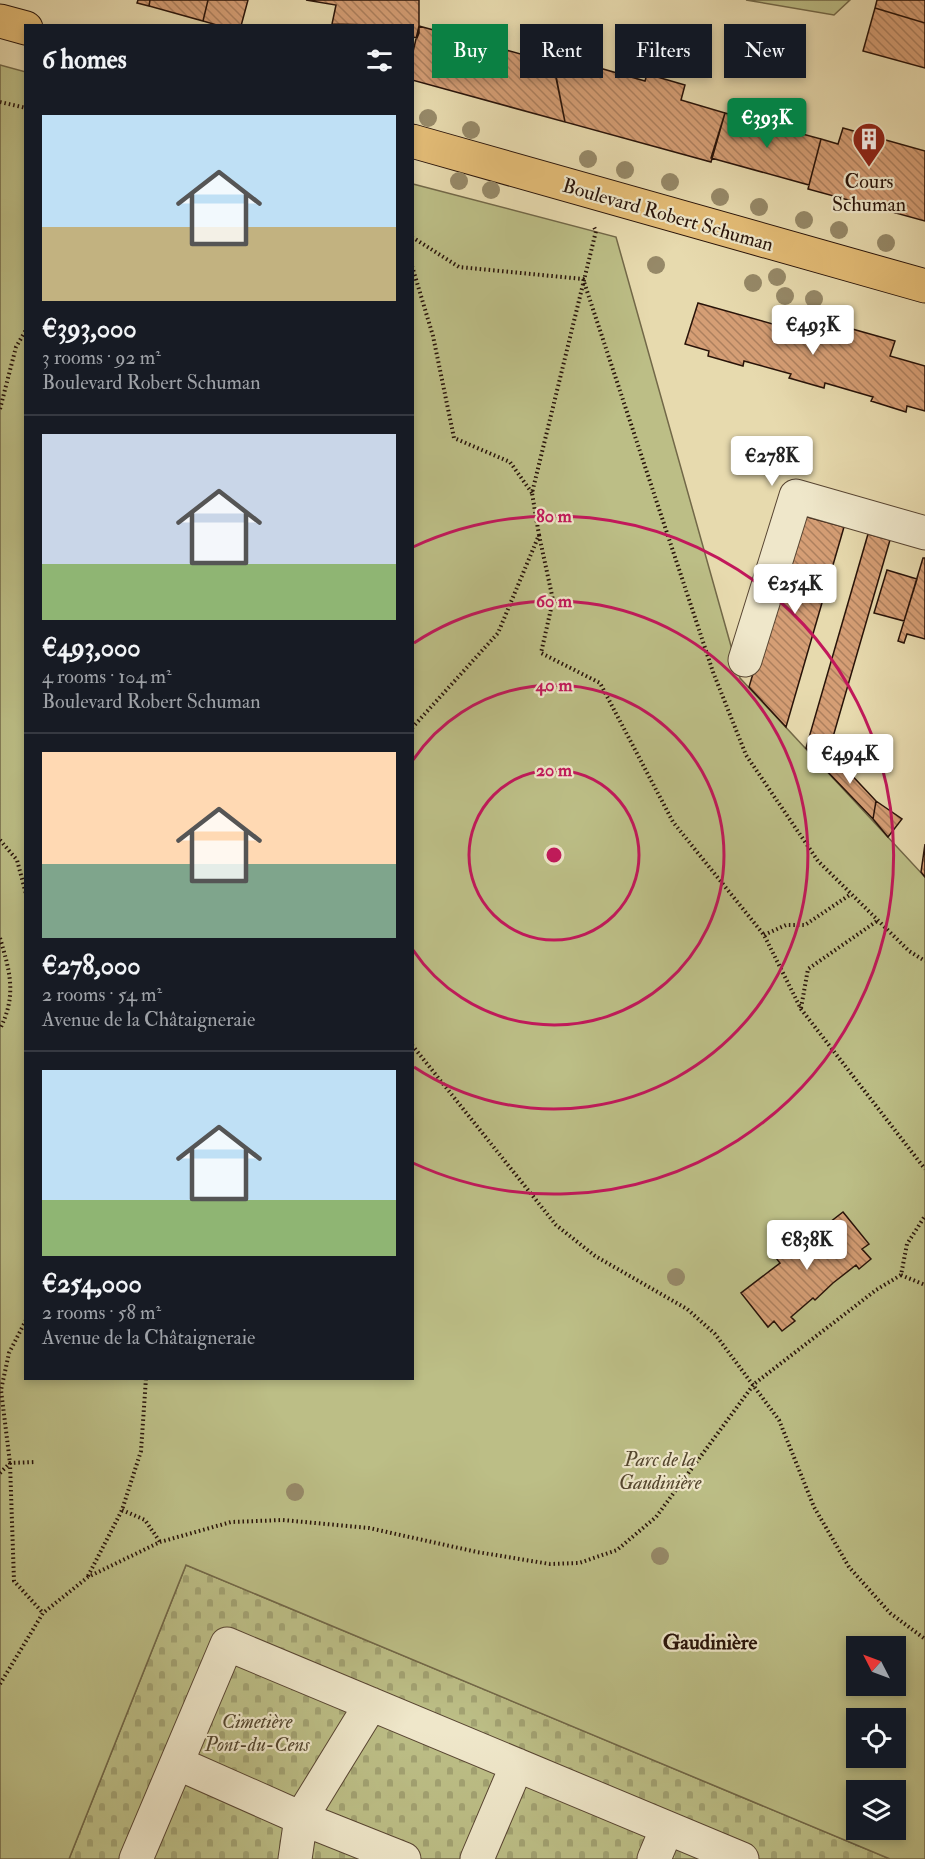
<!DOCTYPE html>
<html lang="en">
<head>
<meta charset="utf-8">
<style>
  body { margin:0; font-family:"IM FELL Double Pica",serif; background:#20242c; color:#f1f3f6; height:100vh; display:flex; flex-direction:column; font-size:22px; white-space:nowrap }
  * { box-sizing:border-box; margin:0 }
  p { font-size:20px; color:#9ea1a6 }
  .icon { flex:none; width:33px; height:33px; fill:none; stroke:currentColor; stroke-width:2; stroke-linecap:round; stroke-linejoin:round }
  .map { position:relative; flex:1; overflow:hidden }
  .panel { position:absolute; left:24px; top:24px; width:390px; height:1356px; display:flex; flex-direction:column; background:#171b24; border-radius:0px; box-shadow:0 3px 9px #0003 }
  .panel>* { flex:none }
  .hud { position:absolute; left:432px; top:24px; width:402px; height:54px; display:flex; gap:12px }
  .needle { width:39px; rotate:312deg }
  .buttons { position:absolute; left:846px; top:1636px; display:grid; gap:12px }
  .buttons a { display:grid; place-items:center; width:60px; height:60px; border-radius:0px; background:#171b24; box-shadow:0 3px 9px #0003; font-size:30px }
  .price { position:absolute; translate:-50% -51px; padding:0 14px; border-radius:6px; background:#fff; color:#222; font-size:20px; line-height:39px; filter:drop-shadow(0 2px 3px #0008) }
  .price::after { content:''; position:absolute; left:50%; top:36px; width:18px; height:14px; margin-left:-9px; background:inherit; clip-path:polygon(0 0,100% 0,50% 100%) }
  .price.active { background:#0b8043; color:#fff }
  ul { padding:0; list-style:none }
  li { display:grid; align-content:center; gap:12px; height:318px; padding:0 18px }
  li+li { border-top:2px solid #363941 }
  li span { display:grid; place-items:center; height:186px; border-radius:0px; color:#555 }
  li>.icon { margin-inline-start:auto }
  span .icon { width:108px; height:108px; fill:#fffc; stroke-width:1 }
  li b { font-size:26px }
  h2 { display:flex; justify-content:space-between; align-items:center; height:72px; padding:0 18px; font-size:26px }
  .chip { padding:0 21px; border-radius:0px; background:#171b24; box-shadow:0 3px 9px #0003; font-size:21px; line-height:54px }
  .chip.active { background:#0b8043; color:#fff }
  .map>svg:first-child { display:block }
</style>
</head>
<body>
<div class="map">
<svg width="925" height="1859" viewBox="0 0 925 1859">
  <defs>
    <pattern id="cemetery-stones" width="16" height="16" patternUnits="userSpaceOnUse" patternTransform="scale(1.5)"><rect width="16" height="16" fill="#bcbe86"/><path d="M2 7V4a2 2 0 0 1 4 0v3zM10 15v-3a2 2 0 0 1 4 0v3z" fill="#a2a272"/></pattern>
    <pattern id="building-back-hatch" width="6" height="6" patternUnits="userSpaceOnUse" patternTransform="scale(1.5)"><rect width="6" height="6" fill="#d59e75"/><path d="M-1 5l2 2M0 0l6 6M5-1l2 2" fill="none" stroke="#ad805e"/></pattern>
  </defs>
  <rect width="100%" height="100%" fill="#e7daae"/>
  <filter id="stains"><feTurbulence type="fractalNoise" baseFrequency=".00333" numOctaves="4"/><feColorMatrix values="0 0 0 0 .2 0 0 0 0 .09 0 0 0 0 .02 0 0 0 .5 -.17"/></filter>
  <radialGradient id="worn" r=".72"><stop offset=".6" stop-color="#630" stop-opacity="0"/><stop offset="1" stop-color="#630" stop-opacity=".3"/></radialGradient>
  <!-- cemetery -->
  <path fill="url(#cemetery-stones)" stroke="#726848" stroke-width="1.5" d="M186,1565L890,1859H69Z"/>
  <!-- green -->
  <path fill="#bcbe86" stroke="#726848" stroke-width="1.5" fill-rule="evenodd" d="M746,0H850L834,15Z
    M0,65L26,72V1378H412L413,184L616,237L740,678L925,877V1859H890L186,1565L69,1859H0ZM856,1647H896V1686H856ZM856,1719H896V1758H856ZM856,1791H896V1830H856Z"/>
  <!-- building -->
  <path fill="url(#building-back-hatch)" stroke="#281309" stroke-width="1.5" d="M138,0H150L149,6L137,3Z
    M150,0H208L203,21L149,6Z
    M208,0H248L241,26H220L203,21Z
    M306,0H419V33L417,38L412,37V26L332,24L336,5Z
    M877,0H925V23L875,8Z
    M875,8L925,23V68L863,51Z
    M419,26L553,63L565,122L412,80V56Z
    M554,66L593,76L596,67L645,81L647,74L685,85L681,100L725,113L711,162L565,122Z
    M725,113L821,139L809,185L711,158Z
    M843,128L925,151V221L808,189L821,139L838,144Z
    M698,303L833,341L838,325L895,341L890,356L925,366V411L907,406L906,412L871,401L873,397L825,383L824,388L789,378L791,374L744,361L743,366L708,356L709,351L685,344Z
    M800,515L844,527L786,727L749,687Z
    M868,534L890,540L824,768L806,748Z
    M923,558H925V639L907,634L904,643L898,641Z
    M887,570L917,579L904,621L874,613Z
    M829,751L876,801L873,819L824,768Z
    M876,801L902,819L888,837L873,819Z
    M925,844V877L921,872Z
    M843,1212L869,1244L862,1249L871,1259L859,1269L856,1265L833,1283L815,1300L813,1298L791,1317L795,1321L782,1331L774,1321L768,1327L741,1293L780,1263L776,1258L779,1251L792,1240L799,1239L803,1243Z"/>
  <g fill="none" stroke-linecap="round" stroke-linejoin="round">
    <!-- minor casing -->
    <g stroke="#584532" stroke-width="35">
      <path id="minor" d="M745,660L796,496L925,533
        M177,1763L301,1818L404,1859
        M136,1859L227,1644L742,1859
        M295,1859L301,1818L371,1704
        M477,1859L517,1765
        M654,1859L667,1828"/>
    </g>
    <!-- major casing -->
    <g stroke="#281309" stroke-width="35">
      <path id="major" d="M0,21L26,28
        M412,141L925,286"/>
    </g>
    <!-- path -->
    <path stroke="#281309" stroke-width="4" stroke-dasharray="1.5 3" stroke-linecap="butt" d="M0,102L26,108
      M412,237L459,267L583,279L713,672L746,755L818,861L909,951L925,961
      M412,266L433,336L454,438L510,462L532,493
      M0,409L16,347L26,330
      M539,535L553,600L541,653L600,683L673,822L764,935L801,1009L925,1169
      M412,728L498,633L539,535L532,493L596,231L593,225
      M0,840L17,860L26,894
      M764,935L786,925H805L851,894
      M0,938C10,972 17,995 0,1029
      M801,1008L808,969L877,921
      M412,1045L556,1225L595,1256L687,1309L715,1334L779,1420L814,1507L849,1567L890,1613L925,1639
      M901,1275L925,1285
      M26,1320L9,1353L1,1390L10,1463L14,1581L43,1613
      M0,1473L10,1463L36,1462
      M122,1510L145,1520L160,1542
      M88,1576L122,1510L141,1451L146,1378
      M0,1684L43,1613L88,1577L160,1542L231,1522L283,1520L369,1528L477,1552L550,1564L579,1563L617,1550L656,1517L754,1384L876,1290L901,1275L907,1244L925,1216"/>
    <!-- minor -->
    <use href="#minor" stroke="#efe7ca" stroke-width="33"/>
    <!-- major -->
    <use href="#major" stroke="#e4bd77" stroke-width="33"/>
  </g>
  <!-- trees -->
  <g fill="#968968">
    <circle cx="428" cy="118" r="9"/>
    <circle cx="471" cy="130" r="9"/>
    <circle cx="588" cy="159" r="9"/>
    <circle cx="625" cy="170" r="9"/>
    <circle cx="459" cy="181" r="9"/>
    <circle cx="670" cy="182" r="9"/>
    <circle cx="491" cy="190" r="9"/>
    <circle cx="720" cy="197" r="9"/>
    <circle cx="759" cy="207" r="9"/>
    <circle cx="804" cy="220" r="9"/>
    <circle cx="839" cy="230" r="9"/>
    <circle cx="886" cy="243" r="9"/>
    <circle cx="656" cy="265" r="9"/>
    <circle cx="777" cy="277" r="9"/>
    <circle cx="753" cy="283" r="9"/>
    <circle cx="785" cy="296" r="9"/>
    <circle cx="814" cy="299" r="9"/>
    <circle cx="676" cy="1277" r="9"/>
    <circle cx="295" cy="1492" r="9"/>
    <circle cx="660" cy="1556" r="9"/>
  </g>
  <!-- distance rings -->
  <g fill="none" stroke="#c2185b" stroke-width="3">
    <circle cx="554" cy="855" r="85"/>
    <path d="M413 760A170 170 0 1 1 413 950"/>
    <path d="M414 643A254 254 0 1 1 414 1067"/>
    <path d="M413 547A339 339 0 1 1 413 1163"/>
  </g>
  <!-- icons -->
  <defs>
    <g id="building-pin" transform="scale(1.725)"><path d="M0 17L-7.5 6A9.5 9.5 0 1 1 7.5 6Z" fill="#8f2418" stroke="#efe7ca"/><path d="M-4-6H4V6H1V3H-1V6H-4ZM-2.5-4.3h1.7v1.8h-1.7ZM.8-4.3h1.7v1.8H.8ZM-2.5-1h1.7V.8h-1.7ZM.8-1h1.7V.8H.8Z" fill="#fff"/></g>
  </defs>
  <g fill-rule="evenodd">
    <use href="#building-pin" x="869" y="139"/>
  </g>
  <g text-anchor="middle" dominant-baseline="central" stroke-width="4.5" stroke-linejoin="round" paint-order="stroke">
    <!-- poi labels -->
    <g font-size="20" fill="#281309" stroke="#efe7ca">
      <text x="869" y="181">Cours<tspan x="869" dy="23">Schuman</tspan></text>
    </g>
    <!-- street labels -->
    <g font-size="20" fill="#281309" stroke="#efe7ca">
      <text transform="translate(668 215) rotate(16)">Boulevard Robert Schuman</text>
    </g>
    <!-- park labels -->
    <g font-size="20" font-style="italic" fill="#54462e" stroke="#efe7ca">
      <text x="660" y="1459">Parc de la<tspan x="660" dy="23">Gaudinière</tspan></text>
      <text x="257" y="1721">Cimetière<tspan x="257" dy="23">Pont-du-Cens</tspan></text>
    </g>
    <!-- neighbourhood labels -->
    <g font-size="21" font-weight="bold" fill="#281309" stroke="#efe7ca">
      <text x="710" y="1642">Gaudinière</text>
    </g>
  </g>
  <circle cx="554" cy="855" r="9" fill="#c2185b" stroke="#efe7ca" stroke-width="3"/>
  <g font-size="18" text-anchor="middle" font-weight="bold" fill="#c2185b" stroke="#efe7ca" stroke-width="4.5" stroke-linejoin="round" paint-order="stroke">
    <text x="554" y="522">80 m</text>
    <text x="554" y="607">60 m</text>
    <text x="554" y="691">40 m</text>
    <text x="554" y="776">20 m</text>
  </g>
  <rect width="100%" height="100%" filter="url(#stains)"/>
  <rect width="100%" height="100%" fill="url(#worn)"/>
</svg>
<div class="buttons">
<a><svg class="needle" viewBox="-14 -14 28 28"><path d="M0-13l5 13h-10z" fill="#e53935"/><path d="M0 13l5-13h-10z" fill="#9ea1a6"/></svg></a>
<a><svg class="icon" aria-label="locate" viewBox="0 0 24 24"><circle cx="12" cy="12" r="6"/><path d="M12 2v4M12 18v4M2 12h4M18 12h4"/></svg></a>
<a><svg class="icon" aria-label="layers" viewBox="0 0 24 24"><path d="M12 4l9 5-9 5-9-5zM3 14l9 5 9-5"/></svg></a>
</div>
<b class="price active" style="left:767px;top:149px">€393K</b>
<b class="price" style="left:813px;top:356px">€493K</b>
<b class="price" style="left:772px;top:487px">€278K</b>
<b class="price" style="left:795px;top:615px">€254K</b>
<b class="price" style="left:850px;top:785px">€494K</b>
<b class="price" style="left:807px;top:1271px">€838K</b>
<div class="hud">
<a class="chip active">Buy</a>
<a class="chip">Rent</a>
<a class="chip">Filters</a>
<a class="chip">New</a>
</div>
<section class="panel">
<h2>6 homes<svg class="icon" aria-label="filters" viewBox="0 0 24 24"><path d="M4 7h16M4 17h16"/><circle cx="9" cy="7" r="2"/><circle cx="15" cy="17" r="2"/></svg></h2>
<ul>
<li><span style="background:linear-gradient(#bfe0f5 60%,#c2b280 0)"><svg class="icon" aria-label="home" viewBox="0 0 24 24"><path d="M3 11l9-7 9 7M6 9v11h12V9"/></svg></span><div><b>€393,000</b><p>3 rooms · 92 m²</p><p>Boulevard Robert Schuman</p></div></li>
<li><span style="background:linear-gradient(#c9d6e8 70%,#8fb573 0)"><svg class="icon" aria-label="home" viewBox="0 0 24 24"><path d="M3 11l9-7 9 7M6 9v11h12V9"/></svg></span><div><b>€493,000</b><p>4 rooms · 104 m²</p><p>Boulevard Robert Schuman</p></div></li>
<li><span style="background:linear-gradient(#ffd9b3 60%,#7fa58c 0)"><svg class="icon" aria-label="home" viewBox="0 0 24 24"><path d="M3 11l9-7 9 7M6 9v11h12V9"/></svg></span><div><b>€278,000</b><p>2 rooms · 54 m²</p><p>Avenue de la Châtaigneraie</p></div></li>
<li><span style="background:linear-gradient(#bfe0f5 70%,#8fb573 0)"><svg class="icon" aria-label="home" viewBox="0 0 24 24"><path d="M3 11l9-7 9 7M6 9v11h12V9"/></svg></span><div><b>€254,000</b><p>2 rooms · 58 m²</p><p>Avenue de la Châtaigneraie</p></div></li>
</ul>
</section>
</div>
</body>
</html>
